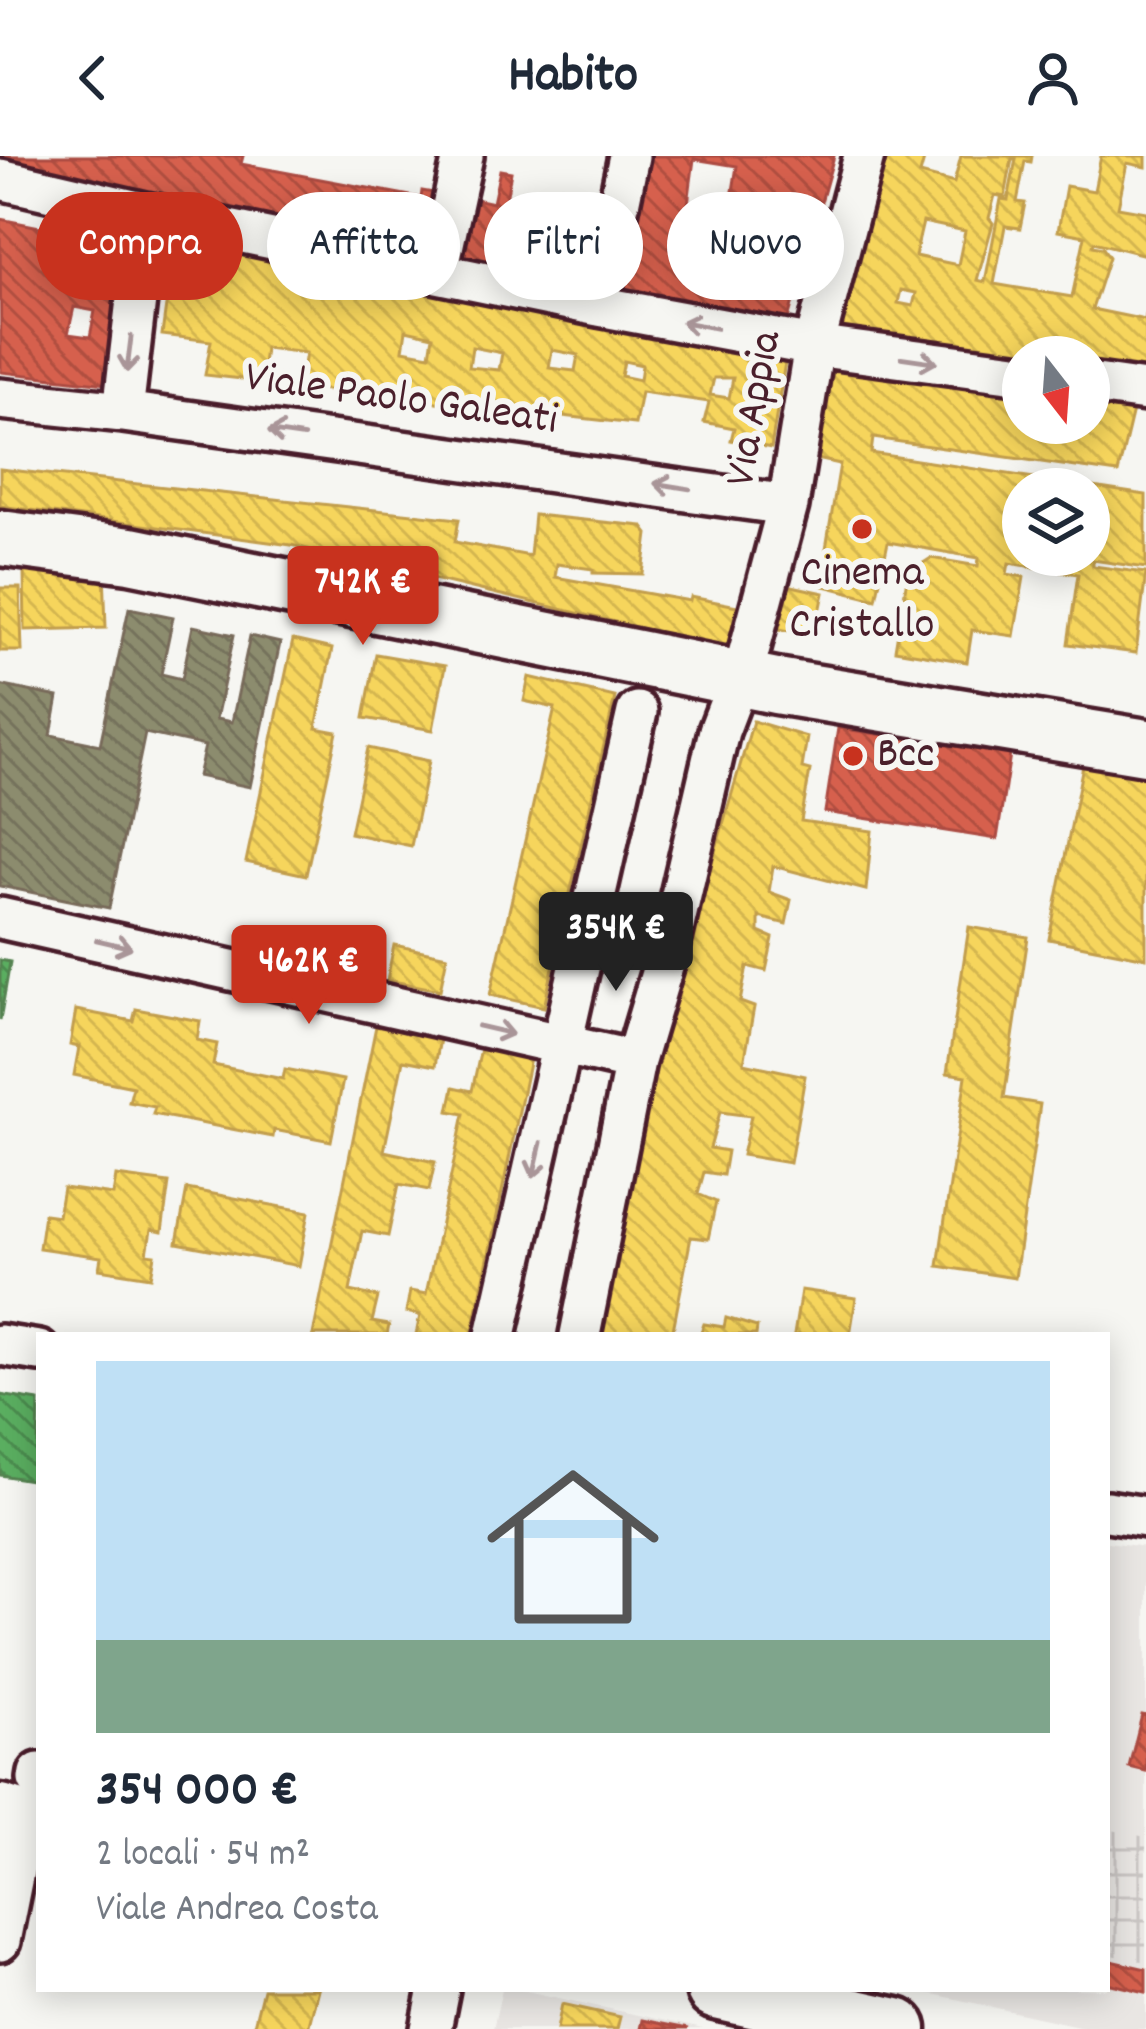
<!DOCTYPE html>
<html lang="it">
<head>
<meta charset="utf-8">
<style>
  body { margin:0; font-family:Dekko,sans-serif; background:#f6f6f7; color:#1f2937; height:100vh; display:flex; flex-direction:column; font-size:45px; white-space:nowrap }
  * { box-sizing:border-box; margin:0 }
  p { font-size:39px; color:#747a83 }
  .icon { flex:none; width:66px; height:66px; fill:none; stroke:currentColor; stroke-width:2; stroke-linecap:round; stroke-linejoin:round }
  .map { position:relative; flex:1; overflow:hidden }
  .side { position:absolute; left:36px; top:1176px; width:1074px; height:660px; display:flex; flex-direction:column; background:#fff; border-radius:0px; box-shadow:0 6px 30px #0003 }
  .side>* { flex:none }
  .hud { position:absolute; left:36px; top:36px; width:1074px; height:108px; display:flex; gap:24px }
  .needle { width:78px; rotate:163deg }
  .fabs { position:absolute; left:1002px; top:180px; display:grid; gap:24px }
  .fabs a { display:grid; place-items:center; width:108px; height:108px; border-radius:50%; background:#fff; box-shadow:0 6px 30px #0003; font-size:60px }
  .price { position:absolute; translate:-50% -102px; padding:0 27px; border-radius:12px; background:#c8321e; color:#fff; font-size:39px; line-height:78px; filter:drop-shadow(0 3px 6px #0008) }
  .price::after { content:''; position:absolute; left:50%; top:72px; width:36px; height:27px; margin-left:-18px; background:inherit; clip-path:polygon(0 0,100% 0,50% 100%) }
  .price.current { background:#222; color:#fff }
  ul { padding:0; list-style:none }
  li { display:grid; align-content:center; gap:24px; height:636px; padding:0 60px }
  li+li { border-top:3px solid #e0e1e3 }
  li span { display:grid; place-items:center; height:372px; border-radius:0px; color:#555 }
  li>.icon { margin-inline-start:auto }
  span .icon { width:216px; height:216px; fill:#fffc; stroke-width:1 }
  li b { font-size:51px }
  .pill { padding:0 42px; border-radius:54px; background:#fff; box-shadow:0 6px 30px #0003; font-size:42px; line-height:108px }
  .pill.current { background:#c8321e; color:#fff }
  header { display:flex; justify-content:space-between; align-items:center; height:156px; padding:0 60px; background:#fff; font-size:54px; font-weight:700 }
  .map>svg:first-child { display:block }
</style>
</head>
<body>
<header><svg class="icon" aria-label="back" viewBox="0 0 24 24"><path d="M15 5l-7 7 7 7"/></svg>Habito<svg class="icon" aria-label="person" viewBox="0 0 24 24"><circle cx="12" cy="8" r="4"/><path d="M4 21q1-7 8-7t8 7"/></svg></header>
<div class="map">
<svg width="1146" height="1873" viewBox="0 0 1146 1873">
  <defs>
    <pattern id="industrial-grid" width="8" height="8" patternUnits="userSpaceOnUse" patternTransform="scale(3)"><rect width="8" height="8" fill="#e9e6e3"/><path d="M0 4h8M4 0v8" fill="none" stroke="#c9c5c3"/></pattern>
    <pattern id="homes-back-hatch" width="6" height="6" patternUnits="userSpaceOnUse" patternTransform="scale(3)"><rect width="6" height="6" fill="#f6d55c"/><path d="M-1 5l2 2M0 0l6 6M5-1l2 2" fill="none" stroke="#d4b650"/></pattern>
    <pattern id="shops-back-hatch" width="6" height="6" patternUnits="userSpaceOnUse" patternTransform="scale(3)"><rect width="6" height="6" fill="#d6604d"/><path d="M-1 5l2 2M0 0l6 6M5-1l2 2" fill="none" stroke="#b04f40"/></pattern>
    <pattern id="public-back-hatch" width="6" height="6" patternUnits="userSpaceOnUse" patternTransform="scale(3)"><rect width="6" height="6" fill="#5aae61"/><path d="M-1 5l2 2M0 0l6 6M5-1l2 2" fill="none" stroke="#4c8d50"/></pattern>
    <pattern id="industry-back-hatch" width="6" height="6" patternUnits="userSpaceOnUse" patternTransform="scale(3)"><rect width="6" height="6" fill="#8c8c6e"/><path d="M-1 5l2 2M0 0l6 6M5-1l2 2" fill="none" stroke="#74725b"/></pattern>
  </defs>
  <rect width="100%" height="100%" fill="#f6f6f2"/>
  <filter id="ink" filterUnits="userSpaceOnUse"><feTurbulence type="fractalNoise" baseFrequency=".00833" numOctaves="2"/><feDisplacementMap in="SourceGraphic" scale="24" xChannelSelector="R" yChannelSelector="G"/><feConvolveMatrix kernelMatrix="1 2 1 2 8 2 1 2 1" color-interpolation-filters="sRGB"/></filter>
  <g filter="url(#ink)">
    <!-- built -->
    <path fill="#e9e6e3" d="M1107,1386L1146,1391V1873H1092L910,1833H1107Z
      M502,1833H517L703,1873H493Z"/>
    <!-- industrial -->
    <path fill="url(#industrial-grid)" d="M1107,1673L1146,1681V1806L1107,1798Z"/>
    <!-- homes -->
    <path fill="url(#homes-back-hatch)" stroke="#c29e4d" stroke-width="3" fill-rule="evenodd" d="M884,0H925L920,18L954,27L961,0H1032L1031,6L1025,5L1017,46L1025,47L1020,72L1005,70L994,128L1072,141L1085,80L1058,75L1066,30L1094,35L1101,0H1146V11L1127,7L1118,51L1146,56V99L1094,86L1093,90L1103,92L1109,101L1092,153L1145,164L1146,158V219L1089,214V201H1023L836,174ZM1012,3H1016L1008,44L1001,43L985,126L977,124L993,67L989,62L995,39L1005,41ZM923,66L965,75L958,109L915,100ZM901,134L916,137L913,150L898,147Z
      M175,83L786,200L771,292L731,284L734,272L704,266L709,246L648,237L641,236L635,268L300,231L306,197L265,192L261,225L205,219L211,185L162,179ZM406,174L433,180L430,199L403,194ZM472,191L502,197L499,214L469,211ZM552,194L578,199L575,215L549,212ZM624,205L642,209L640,224L621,220ZM714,222H733L729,242L710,239Z
      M830,207L1023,236V267H1089V245L1134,250L1118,317L873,282L871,297L1146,339V412L1093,404V410L1146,417L1136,497L1068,488L1078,418L1009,407L1007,418L1024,421L1014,480L972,474L967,506L895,494L908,417L931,402L978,410L979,402L888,386L876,443L820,429L840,308L808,301ZM1023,333H1089V399H1023Z
      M0,313L459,363L455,386L530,400L534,359L642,370L648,378L643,418L593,417V413L557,408L555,421L690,445L691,441L737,450L729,493L291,389L0,350Z
      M104,412L106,472L25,474L24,415Z
      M778,427L824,437L815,480L769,471Z
      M0,432H20L22,495H0Z
      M293,484L332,493L316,572L337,576L306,719L246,706Z
      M376,498L445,510L433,574L364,562Z
      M529,521L615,541L544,851L490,839L555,552L524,545Z
      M753,565L807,581L802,612L810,614L801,665L872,675L866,734L773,710L769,736L791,744L786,768L759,761V776L773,782L766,815L747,810L740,846L754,851L744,907L805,920L790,1007L742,999L751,960L720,956L710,992L727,995L723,1019L704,1016L698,1038L716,1046L708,1083L691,1081L672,1179H599L666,864Z
      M368,592L429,605L411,690L350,677Z
      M1083,609L1146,621V802L1049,783Z
      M969,771L1028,781L1004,942L1040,948L1015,1122L938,1110L966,920L947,917Z
      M394,789L447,800L440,834L387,824Z
      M136,853L200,865L197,884L217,888L213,909L283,923L285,913L343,924L331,985L274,974L273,981L153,958L155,951L129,946L133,931L74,919L79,891L70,889L76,854L133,865Z
      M376,870L440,883L435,910L403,904L384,995L435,1006L429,1034L399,1028L388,1080L362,1075L350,1135L378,1141L372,1166L389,1169L387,1179H313Z
      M482,888L531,898L472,1179H416L420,1159L406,1156L410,1135L426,1138L464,958L449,955L454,931L472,935Z
      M116,1020L169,1027L162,1076L151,1074L147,1098L155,1099L151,1121L99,1113L101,1101L39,1092L44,1058L58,1060L63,1032L113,1039Z
      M187,1033L309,1056L299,1110L177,1087Z
      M801,1134L856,1142L850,1179H794Z
      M726,1162L757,1171L756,1179H700L704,1168L724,1171Z
      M263,1833H318L308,1873H253Z
      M562,1848L620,1861L617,1873H557Z"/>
    <!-- shops -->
    <path fill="url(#shops-back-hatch)" stroke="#ac4c43" stroke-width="3" fill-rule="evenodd" d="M0,0H243L241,8L421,42L422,35L445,39L434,92L0,8Z
      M637,0H834L786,170L606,140ZM694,3L737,10L730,54L688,48ZM693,68L716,74L712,90L703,88L700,102L716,105L712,120L687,115L692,96L683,95Z
      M500,14L511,16L504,55L607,75L594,137L446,105L461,40L493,47Z
      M0,63L134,90L108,228L1,216ZM74,151L95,155L90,181L68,178Z
      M838,572L1010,598L997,683L825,656Z
      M1142,1559L1146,1560V1615L1129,1611Z
      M1107,1804L1146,1813V1836L1107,1827Z
      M642,1864L688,1873H640Z"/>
    <!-- public -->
    <path fill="url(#public-back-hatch)" stroke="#558351" stroke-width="3" d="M0,804L10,806L0,864Z
      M0,1239L39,1245L37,1325L0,1319Z"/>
    <!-- industry -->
    <path fill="url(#industry-back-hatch)" stroke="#786b5a" stroke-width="3" d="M129,452L173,461L161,518L182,523L193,470L234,479L216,563L232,566L250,480L280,487L250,631L198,620L205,590L145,577L109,752L0,730V529L58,541L51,579L100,589Z"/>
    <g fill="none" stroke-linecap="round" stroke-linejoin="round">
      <!-- street casing -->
      <g stroke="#4a1f2b" stroke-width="48">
        <path id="street" d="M0,23L146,57L598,150L814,190L1023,218
          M438,115L463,0
          M598,150L629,0
          M1089,227L1146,235
          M0,243L123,256L788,349
          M123,256L146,57
          M0,762L635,905
          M496,1179L637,556
          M580,1179L635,905L670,787L719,575L748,499L788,349L814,190L864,0
          M0,1189L39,1195
          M1107,1355L1146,1361
          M38,1623L39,1617
          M0,1785L24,1665
          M431,1873L439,1833"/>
      </g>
      <!-- secondary casing -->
      <g stroke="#4a1f2b" stroke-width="63">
        <path id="secondary" d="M0,382L130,399L776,530L1146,591"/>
      </g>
      <!-- primary casing -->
      <g stroke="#4a1f2b" stroke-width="69">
        <path id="primary" d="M0,1659L39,1671
          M717,1833L896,1873"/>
      </g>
      <!-- street -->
      <use href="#street" stroke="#f6f6f2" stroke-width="39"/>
      <!-- secondary -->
      <use href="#secondary" stroke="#f6f6f2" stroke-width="54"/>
      <!-- primary -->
      <use href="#primary" stroke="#f6f6f2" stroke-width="60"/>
    </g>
    <!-- one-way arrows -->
    <defs><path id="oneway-shaft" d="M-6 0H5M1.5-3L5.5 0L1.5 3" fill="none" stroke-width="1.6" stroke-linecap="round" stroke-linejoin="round" transform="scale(3)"/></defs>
    <g stroke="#a99598">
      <use href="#oneway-shaft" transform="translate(699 169) rotate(-169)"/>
      <use href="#oneway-shaft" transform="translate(129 198) rotate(97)"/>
      <use href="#oneway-shaft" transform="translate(919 204) rotate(8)"/>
      <use href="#oneway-shaft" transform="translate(286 278) rotate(-172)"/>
      <use href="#oneway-shaft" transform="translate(672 330) rotate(-171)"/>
      <use href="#oneway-shaft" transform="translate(114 788) rotate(13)"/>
      <use href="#oneway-shaft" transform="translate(495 874) rotate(13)"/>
      <use href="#oneway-shaft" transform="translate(537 1004) rotate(103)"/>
    </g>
  </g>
  <!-- markers -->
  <g fill="#c8321e" stroke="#f6f6f2" stroke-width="4.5">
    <circle cx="862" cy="373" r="12"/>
    <circle cx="853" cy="600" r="12"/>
  </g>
  <g text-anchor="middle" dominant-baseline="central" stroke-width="12" stroke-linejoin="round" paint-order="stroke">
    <!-- street labels -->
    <g font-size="45" fill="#4a1f2b" stroke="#f6f6f2">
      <text transform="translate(401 245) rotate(8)">Viale Paolo Galeati</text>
      <text transform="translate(756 253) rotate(-80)">Via Appia</text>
    </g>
    <!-- poi labels -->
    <g font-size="45" fill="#4a1f2b" stroke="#f6f6f2">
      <text x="862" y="419">Cinema<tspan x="862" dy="52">Cristallo</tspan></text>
      <text x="877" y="600" text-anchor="start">Bcc</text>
    </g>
  </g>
</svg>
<div class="fabs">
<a><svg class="needle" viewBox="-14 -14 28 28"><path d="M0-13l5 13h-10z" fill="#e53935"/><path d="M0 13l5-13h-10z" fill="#747a83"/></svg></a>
<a><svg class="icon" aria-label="layers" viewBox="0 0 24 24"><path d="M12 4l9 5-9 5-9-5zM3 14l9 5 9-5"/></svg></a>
</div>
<b class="price" style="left:363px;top:492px">742K €</b>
<b class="price current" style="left:616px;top:838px">354K €</b>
<b class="price" style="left:309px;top:871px">462K €</b>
<div class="hud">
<a class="pill current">Compra</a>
<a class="pill">Affitta</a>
<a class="pill">Filtri</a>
<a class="pill">Nuovo</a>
</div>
<section class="side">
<ul>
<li><span style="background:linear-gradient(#bfe0f5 75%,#7fa58c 0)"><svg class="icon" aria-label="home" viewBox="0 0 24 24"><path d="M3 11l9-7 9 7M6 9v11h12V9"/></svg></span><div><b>354 000 €</b><p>2 locali · 54 m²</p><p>Viale Andrea Costa</p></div></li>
</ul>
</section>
</div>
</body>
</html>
